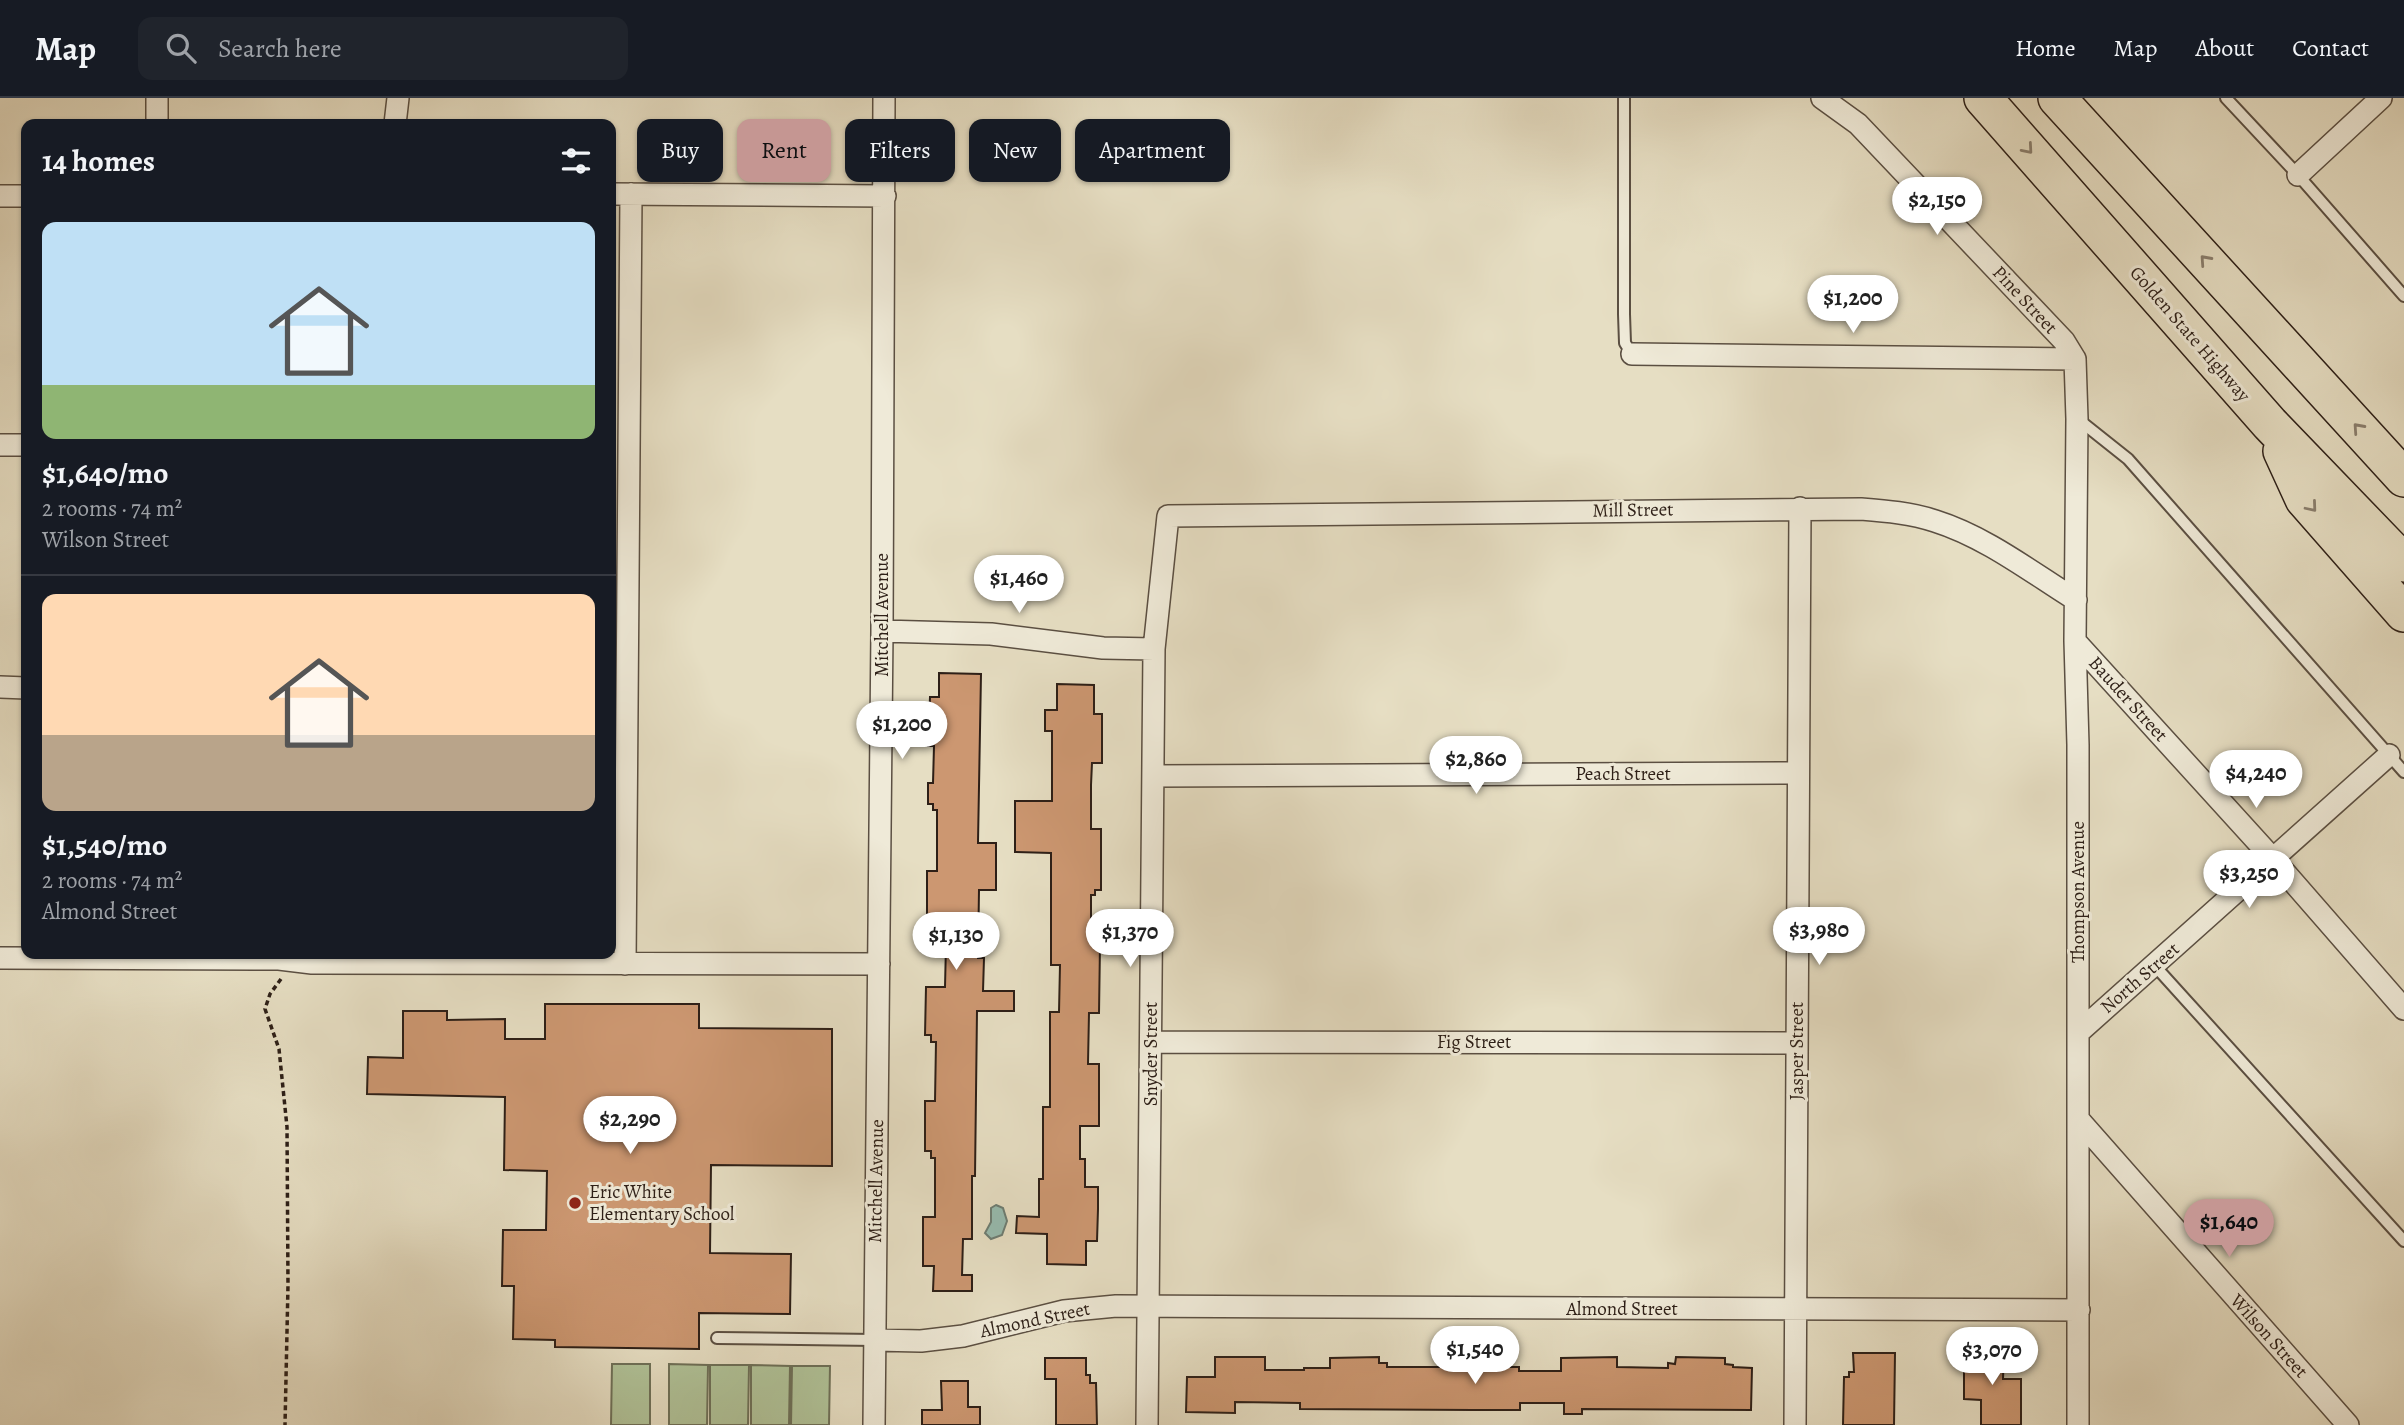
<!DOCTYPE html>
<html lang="en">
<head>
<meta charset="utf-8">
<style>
  body { margin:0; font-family:Alegreya,serif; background:#20242c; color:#f1f3f6; height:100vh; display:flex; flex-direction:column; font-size:26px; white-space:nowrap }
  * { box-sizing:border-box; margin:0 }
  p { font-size:23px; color:#9ea1a6 }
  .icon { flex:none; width:38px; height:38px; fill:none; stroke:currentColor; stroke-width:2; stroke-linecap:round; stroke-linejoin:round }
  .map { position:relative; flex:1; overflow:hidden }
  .details { position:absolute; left:21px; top:21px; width:595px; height:840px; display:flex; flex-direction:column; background:#171b24; border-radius:14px; box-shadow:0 2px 5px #0004 }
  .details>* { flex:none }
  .top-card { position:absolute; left:637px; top:21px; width:665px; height:63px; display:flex; gap:14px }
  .price { position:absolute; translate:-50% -60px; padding:0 16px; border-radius:24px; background:#fff; color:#222; font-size:23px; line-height:46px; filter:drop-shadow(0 2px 4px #0008) }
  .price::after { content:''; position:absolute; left:50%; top:42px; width:21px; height:16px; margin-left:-10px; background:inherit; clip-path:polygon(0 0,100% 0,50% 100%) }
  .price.current { background:#c59692; color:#111 }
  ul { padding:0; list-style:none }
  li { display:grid; align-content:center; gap:14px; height:371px; padding:0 21px }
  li+li { border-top:2px solid #363941 }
  li span { display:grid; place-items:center; height:217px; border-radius:14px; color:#555 }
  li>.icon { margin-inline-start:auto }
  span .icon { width:126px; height:126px; fill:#fffc; stroke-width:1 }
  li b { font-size:30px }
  h2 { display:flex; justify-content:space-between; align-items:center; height:84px; padding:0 21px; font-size:30px }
  .chip { padding:0 24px; border-radius:14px; background:#171b24; box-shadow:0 2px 5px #0004; font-size:24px; line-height:63px }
  .chip.current { background:#c59692; color:#111 }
  header { display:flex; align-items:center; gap:42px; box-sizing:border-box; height:98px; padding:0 35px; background:#171b24; border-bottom:2px solid #363941 }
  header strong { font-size:33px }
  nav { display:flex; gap:38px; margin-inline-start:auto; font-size:24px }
  .search { width:490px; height:63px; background:#20242c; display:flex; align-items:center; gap:18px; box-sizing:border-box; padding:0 24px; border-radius:14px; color:#9ea1a6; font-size:26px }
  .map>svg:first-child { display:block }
</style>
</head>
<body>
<header>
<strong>Map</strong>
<div class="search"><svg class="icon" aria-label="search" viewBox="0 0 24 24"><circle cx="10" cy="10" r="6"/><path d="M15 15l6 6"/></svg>Search here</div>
<nav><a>Home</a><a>Map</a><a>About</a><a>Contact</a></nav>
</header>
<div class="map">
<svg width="2404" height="1327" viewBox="0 0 2404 1327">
  <rect width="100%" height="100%" fill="#e6dec3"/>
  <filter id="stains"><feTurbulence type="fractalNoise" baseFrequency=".00286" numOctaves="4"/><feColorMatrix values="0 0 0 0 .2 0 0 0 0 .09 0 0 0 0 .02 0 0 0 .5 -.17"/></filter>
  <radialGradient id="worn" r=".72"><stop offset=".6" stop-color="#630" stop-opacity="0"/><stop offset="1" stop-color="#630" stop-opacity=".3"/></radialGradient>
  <!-- green -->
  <path fill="#b0c298" stroke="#6e7058" stroke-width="2" d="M612,1266H650V1327H611Z
    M669,1266L708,1267L707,1327H669Z
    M710,1267H749L748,1327H710Z
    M751,1267L790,1268L789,1327H751Z
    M792,1268H830L829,1327H791Z"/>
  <!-- water -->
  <path fill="#97bcb0" stroke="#6d7d73" stroke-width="2" d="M996,1107L1003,1110L1007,1123L1002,1137L991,1141L985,1135L991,1124V1110Z"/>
  <!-- building -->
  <path fill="#cc9771" stroke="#2d1f17" stroke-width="2" d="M939,575L981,576L978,745H996V792H979L978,860H984L983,893H1014V913H977L975,1078H972V1141H963L962,1177H972V1193H933L934,1168H923V1119H935V1060H931V1053H925V1003H935L936,944H931V937H925L926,889H945L946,847H936V828H932V822H927V773H937V712H933V706H928V685H933L934,648H928L930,599H939Z
    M1057,586L1094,587V616H1102V665H1092L1091,687V731H1101V792H1095V797H1091V840H1095V846L1100,847L1099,915H1089L1088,966H1099V1028H1080V1061H1085V1089H1098V1111L1097,1143H1086V1167L1047,1166V1136L1016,1135L1017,1118L1039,1119V1081H1043V1009H1050V914H1059L1060,867H1051V755L1015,754V703H1052V633H1045V612H1057Z
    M545,906H699V930L832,931V1068L711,1067L710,1155L791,1156L790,1216L699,1215V1251L555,1249V1242L513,1241L514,1188H502L503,1132H546L547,1073L504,1072L505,999L367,996L368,959L403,960V913H447V922L505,921V941H545Z
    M1979,1246L1998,1247V1253H2004L2003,1281H2021V1327H1981V1302L1964,1301V1252H1979Z
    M1853,1255H1895L1894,1327H1843L1844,1279H1849V1274H1854Z
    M1215,1259H1265V1272H1304V1270H1330V1260L1379,1259V1265H1387V1269H1439V1266H1445V1259L1495,1260V1266H1502V1269H1519V1273H1561V1260L1617,1259V1269L1668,1270V1265L1675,1266L1676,1259L1725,1260V1266L1733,1267V1269L1752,1270L1751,1312L1582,1311V1316H1564V1305H1520V1312H1473L1300,1311V1305L1235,1304V1315L1186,1314L1187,1279H1215Z
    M1045,1260H1086V1277H1090V1285H1096L1097,1327H1056V1281H1045Z
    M941,1283H968V1309H980V1327H922V1312H942Z"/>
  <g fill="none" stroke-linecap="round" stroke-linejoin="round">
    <!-- service casing -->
    <g stroke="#5b4f42" stroke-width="14">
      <path id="service" d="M1624,0V216L1625,245L1632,256
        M2226,0L2298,77L2404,198
        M2079,322L2128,361L2404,674
        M2155,868L2404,1143
        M717,1240L875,1242"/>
    </g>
    <!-- minor casing -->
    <g stroke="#5b4f42" stroke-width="24">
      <path id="minor" d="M157,0V26
        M1822,0L1858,26L2064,243L2075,261L2077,321L2075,543L2078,647V1327
        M395,26L398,0
        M2298,77L2381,0
        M611,96L885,98
        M0,98H26
        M1632,256L2075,261
        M0,347H26
        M882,533L991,536L1103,550L1154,551
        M2075,543L2274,762L2404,911
        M0,589L26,590
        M1154,678L1798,675
        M0,860L279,861L312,865L879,866
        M625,866L631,96
        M2079,934L2389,657
        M1151,944L1797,945
        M2079,1022L2348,1327
        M875,1242L921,1243L963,1238L1064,1213L1116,1208L2079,1212
        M874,1327L882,533L884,0
        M1147,1327L1154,551L1168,418L1861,411C1886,413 1911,415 1935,423C1986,439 2031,474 2076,502
        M1795,1327L1800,410"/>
    </g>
    <!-- motorway casing -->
    <g stroke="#2d1f17" stroke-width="40">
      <path id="motorway" d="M1983,0L2270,326L2404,465
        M2057,0L2404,380
        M2282,353L2304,401L2404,515"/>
    </g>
    <!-- path -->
    <path stroke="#2d1f17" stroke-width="3.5" stroke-dasharray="5 3.5" stroke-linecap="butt" d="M281,881L270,896L265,911L279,951L287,1029L288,1187L285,1327"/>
    <!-- service -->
    <use href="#service" stroke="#efead8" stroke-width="10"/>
    <!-- minor -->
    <use href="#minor" stroke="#efead8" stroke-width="21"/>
    <!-- motorway -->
    <use href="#motorway" stroke="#e6dec3" stroke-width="37"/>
  </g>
  <!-- one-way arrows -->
  <defs><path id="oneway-chevron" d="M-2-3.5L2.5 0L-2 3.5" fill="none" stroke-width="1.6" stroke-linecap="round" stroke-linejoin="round" transform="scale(1.75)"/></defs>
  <g stroke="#8a7e6d">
    <use href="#oneway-chevron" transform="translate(2028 51) rotate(49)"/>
    <use href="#oneway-chevron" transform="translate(2205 162) rotate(-132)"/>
    <use href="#oneway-chevron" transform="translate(2358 330) rotate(-132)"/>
    <use href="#oneway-chevron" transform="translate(2312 409) rotate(50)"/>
  </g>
  <!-- markers -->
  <circle fill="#8f2418" stroke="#efead8" stroke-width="2.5" cx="575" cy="1105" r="7"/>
  <g text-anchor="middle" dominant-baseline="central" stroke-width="6" stroke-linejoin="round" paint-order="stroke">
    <!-- street labels -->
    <g font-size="19" fill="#2d1f17" stroke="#efead8">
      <text transform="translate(2025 202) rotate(47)">Pine Street</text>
      <text transform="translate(2190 236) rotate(49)">Golden State Highway</text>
      <text transform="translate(1633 412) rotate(-1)">Mill Street</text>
      <text transform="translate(882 517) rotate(-90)">Mitchell Avenue</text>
      <text transform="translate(2128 601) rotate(48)">Bauder Street</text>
      <text x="1623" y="676">Peach Street</text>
      <text transform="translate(2078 794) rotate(-90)">Thompson Avenue</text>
      <text transform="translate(2140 880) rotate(-41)">North Street</text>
      <text x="1474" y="944">Fig Street</text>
      <text transform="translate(1797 953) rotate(-90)">Jasper Street</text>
      <text transform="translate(1151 956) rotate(-90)">Snyder Street</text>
      <text transform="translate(876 1083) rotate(-89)">Mitchell Avenue</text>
      <text x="1622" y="1211">Almond Street</text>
      <text transform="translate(1035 1222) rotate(-12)">Almond Street</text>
      <text transform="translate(2269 1238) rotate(48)">Wilson Street</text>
    </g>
    <!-- poi labels -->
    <g font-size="19" fill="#2d1f17" stroke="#efead8" text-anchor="start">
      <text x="589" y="1094">Eric White<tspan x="589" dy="22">Elementary School</tspan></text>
    </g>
  </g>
  <rect width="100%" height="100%" filter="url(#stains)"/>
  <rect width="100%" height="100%" fill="url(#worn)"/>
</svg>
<b class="price" style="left:1937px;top:139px">$2,150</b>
<b class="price" style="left:1853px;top:237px">$1,200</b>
<b class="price" style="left:1019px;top:517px">$1,460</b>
<b class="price" style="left:902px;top:663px">$1,200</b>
<b class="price" style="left:1476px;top:698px">$2,860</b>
<b class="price" style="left:2256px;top:712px">$4,240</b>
<b class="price" style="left:2249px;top:812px">$3,250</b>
<b class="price" style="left:1819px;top:869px">$3,980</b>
<b class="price" style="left:1130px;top:871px">$1,370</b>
<b class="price" style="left:956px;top:874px">$1,130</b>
<b class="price" style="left:630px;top:1058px">$2,290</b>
<b class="price current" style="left:2229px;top:1161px">$1,640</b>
<b class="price" style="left:1475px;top:1288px">$1,540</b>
<b class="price" style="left:1992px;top:1289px">$3,070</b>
<div class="top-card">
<a class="chip">Buy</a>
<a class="chip current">Rent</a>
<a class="chip">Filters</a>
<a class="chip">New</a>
<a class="chip">Apartment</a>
</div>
<section class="details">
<h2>14 homes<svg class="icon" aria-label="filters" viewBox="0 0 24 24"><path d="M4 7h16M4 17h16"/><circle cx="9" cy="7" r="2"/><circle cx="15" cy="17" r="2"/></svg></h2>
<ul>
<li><span style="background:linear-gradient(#bfe0f5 75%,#8fb573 0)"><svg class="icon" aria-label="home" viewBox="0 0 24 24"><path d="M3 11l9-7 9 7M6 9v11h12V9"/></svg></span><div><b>$1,640/mo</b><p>2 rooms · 74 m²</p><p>Wilson Street</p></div></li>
<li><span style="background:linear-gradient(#ffd9b3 65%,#b9a48a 0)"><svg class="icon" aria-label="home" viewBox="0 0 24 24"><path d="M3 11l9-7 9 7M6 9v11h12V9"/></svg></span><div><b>$1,540/mo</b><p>2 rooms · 74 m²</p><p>Almond Street</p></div></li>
</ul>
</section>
</div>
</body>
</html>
